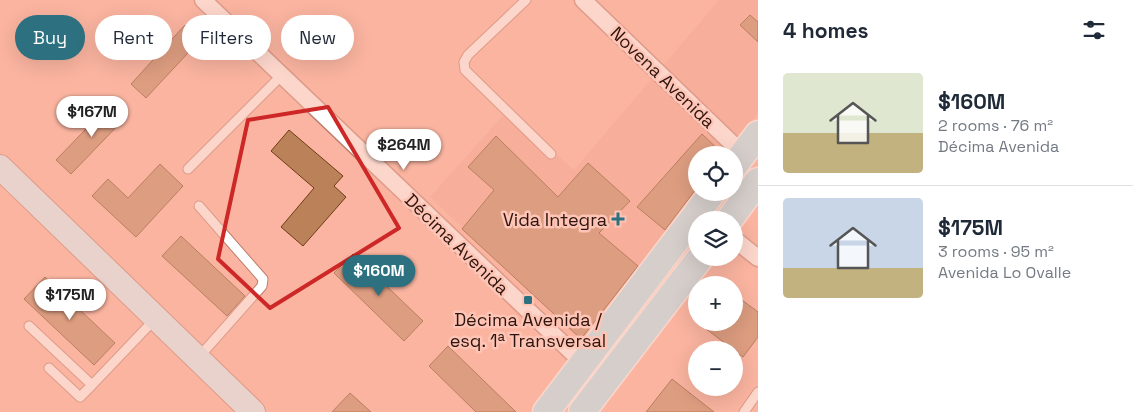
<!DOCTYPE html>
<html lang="en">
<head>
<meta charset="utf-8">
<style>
  body { margin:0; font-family:"Space Grotesk",sans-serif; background:#f6f6f7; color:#1f2937; height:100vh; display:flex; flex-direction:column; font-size:19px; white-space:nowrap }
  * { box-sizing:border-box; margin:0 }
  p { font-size:16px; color:#747a83 }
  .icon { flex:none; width:28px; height:28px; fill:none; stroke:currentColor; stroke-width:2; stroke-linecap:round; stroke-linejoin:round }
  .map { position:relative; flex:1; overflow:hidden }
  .drawer { display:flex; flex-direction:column; background:#fff; width:375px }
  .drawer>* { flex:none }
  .banner { position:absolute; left:15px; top:15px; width:475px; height:45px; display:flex; gap:10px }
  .buttons { position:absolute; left:688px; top:146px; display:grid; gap:10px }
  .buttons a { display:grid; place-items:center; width:55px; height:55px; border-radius:50%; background:#fff; box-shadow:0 5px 20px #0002; font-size:25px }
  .price { position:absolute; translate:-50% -42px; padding:0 11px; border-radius:18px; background:#fff; color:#222; font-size:16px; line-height:32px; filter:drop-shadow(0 1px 2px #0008) }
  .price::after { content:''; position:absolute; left:50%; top:30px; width:15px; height:11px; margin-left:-8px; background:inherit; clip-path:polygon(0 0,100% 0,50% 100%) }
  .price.on { background:#2d7181; color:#fff }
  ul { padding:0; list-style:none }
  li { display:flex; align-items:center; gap:15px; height:125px; padding:0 25px }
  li+li { border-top:1px solid #e0e1e3 }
  li span { display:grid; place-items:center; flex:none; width:140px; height:100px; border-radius:5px; color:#555 }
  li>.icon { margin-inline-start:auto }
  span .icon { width:60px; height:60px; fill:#fffc; stroke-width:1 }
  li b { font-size:21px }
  h2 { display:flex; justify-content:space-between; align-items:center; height:60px; padding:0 25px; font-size:21px }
  .pill { padding:0 18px; border-radius:22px; background:#fff; box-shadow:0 5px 20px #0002; font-size:18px; line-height:45px }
  .pill.on { background:#2d7181; color:#fff }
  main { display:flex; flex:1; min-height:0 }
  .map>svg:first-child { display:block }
</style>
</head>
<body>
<main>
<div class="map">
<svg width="758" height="412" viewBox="0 0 758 412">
  <rect width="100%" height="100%" fill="#fab4a1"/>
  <!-- built -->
  <path fill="#f3a792" d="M719,0H758V113L726,155H696V193L581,339L430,197L507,111L574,170Z"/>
  <!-- building -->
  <path fill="#bb825a" stroke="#6d3c14" d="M750,15L758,22V42L740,25Z
    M185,25L201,39L146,98L131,84Z
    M112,102L127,116L71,174L56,160Z
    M289,130L343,176L334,186L346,197L303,246L281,227L314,188L271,151Z
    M702,134L724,155H696V189L665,230L637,207Z
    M496,136L558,197L588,163L630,201L599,233L638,266L581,339L462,229L494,190L468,167Z
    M160,164L183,186L136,237L92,196L108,179L128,198Z
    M181,236L245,296L227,316L162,256Z
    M353,254L423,321L404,341L334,273Z
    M45,277L115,343L94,365L24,299Z
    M734,294L758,312V337L743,357L697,322H734Z
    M448,346L516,412H476L429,366Z
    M672,379L714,412H646Z
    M350,393L371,412H332Z"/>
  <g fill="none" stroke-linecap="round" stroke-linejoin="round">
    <!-- lane casing -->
    <g stroke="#be7d6c" stroke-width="11">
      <path id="lane" d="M526,0L468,55L464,62L465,70L551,154
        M188,169L282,75
        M29,326L92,385L155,319
        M199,357L262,286L263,279L199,206
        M49,368L80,397L92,385
        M744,412L758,392"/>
    </g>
    <!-- street casing -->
    <g stroke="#be7d6c" stroke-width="19">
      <path id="street" d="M203,0L604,383
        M583,0L743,154
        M734,239L758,258"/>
    </g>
    <!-- secondary casing -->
    <g stroke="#be7d6c" stroke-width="26">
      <path id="secondary" d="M0,167L253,412"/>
    </g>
    <!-- primary casing -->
    <g stroke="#fff" stroke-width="29">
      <path id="primary" d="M734,166L758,134
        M729,220L758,181
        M546,412L713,192
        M582,412L700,258"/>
    </g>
    <!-- lane -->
    <use href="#lane" stroke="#fff" stroke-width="9"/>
    <!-- street -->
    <use href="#street" stroke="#fff" stroke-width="16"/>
    <!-- secondary -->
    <use href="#secondary" stroke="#d4f7ff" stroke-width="24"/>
    <!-- primary -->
    <use href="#primary" stroke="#a8eeff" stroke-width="26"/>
  </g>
  <!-- marked area -->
  <path d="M0 0H758V412H0ZM328,107L399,228L270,308L218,259L248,120Z" fill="#fab4a1" fill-opacity=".55" fill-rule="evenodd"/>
  <path fill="none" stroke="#ce2727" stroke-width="4" stroke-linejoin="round" d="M328,107L399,228L270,308L218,259L248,120Z"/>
  <!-- markers -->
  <g fill="#2d7181" stroke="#fec5b6" stroke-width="2">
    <path d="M615.5 211.5h5v5h5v5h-5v5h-5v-5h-5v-5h5z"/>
    <rect x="523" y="295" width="10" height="10" rx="2.5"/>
  </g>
  <g text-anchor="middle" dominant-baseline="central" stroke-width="5" stroke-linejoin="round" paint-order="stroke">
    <!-- street labels -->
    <g font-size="18" fill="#2d140d" stroke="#fec5b6">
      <text transform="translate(663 77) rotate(44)">Novena Avenida</text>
      <text transform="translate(457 244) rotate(44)">Décima Avenida</text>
    </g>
    <!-- poi labels -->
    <g font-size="18" fill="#2d140d" stroke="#fec5b6" text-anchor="end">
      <text x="607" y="219">Vida Integra</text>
      <text x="528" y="319" text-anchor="middle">Décima Avenida /<tspan x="528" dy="21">esq. 1ª Transversal</tspan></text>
    </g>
  </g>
</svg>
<div class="buttons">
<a><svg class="icon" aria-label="locate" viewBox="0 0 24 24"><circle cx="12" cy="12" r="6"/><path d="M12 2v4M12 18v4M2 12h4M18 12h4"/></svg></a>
<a><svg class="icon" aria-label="layers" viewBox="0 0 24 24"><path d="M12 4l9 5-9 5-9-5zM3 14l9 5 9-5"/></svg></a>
<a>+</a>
<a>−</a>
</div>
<b class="price" style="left:92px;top:138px">$167M</b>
<b class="price" style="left:404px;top:171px">$264M</b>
<b class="price on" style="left:379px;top:297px">$160M</b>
<b class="price" style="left:70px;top:321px">$175M</b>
<div class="banner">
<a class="pill on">Buy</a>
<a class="pill">Rent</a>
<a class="pill">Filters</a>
<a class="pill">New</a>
</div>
</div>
<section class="drawer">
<h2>4 homes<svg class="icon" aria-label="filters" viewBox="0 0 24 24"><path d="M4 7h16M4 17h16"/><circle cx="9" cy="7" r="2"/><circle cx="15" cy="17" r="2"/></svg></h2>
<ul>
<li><span style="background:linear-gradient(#dfe7d0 60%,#c2b280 0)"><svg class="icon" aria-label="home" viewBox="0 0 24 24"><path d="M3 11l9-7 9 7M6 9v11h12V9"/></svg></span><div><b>$160M</b><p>2 rooms · 76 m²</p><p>Décima Avenida</p></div></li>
<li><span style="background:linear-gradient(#c9d6e8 70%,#c2b280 0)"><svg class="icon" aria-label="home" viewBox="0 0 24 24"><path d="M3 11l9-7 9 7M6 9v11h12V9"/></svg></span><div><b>$175M</b><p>3 rooms · 95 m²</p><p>Avenida Lo Ovalle</p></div></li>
</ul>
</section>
</main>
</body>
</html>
